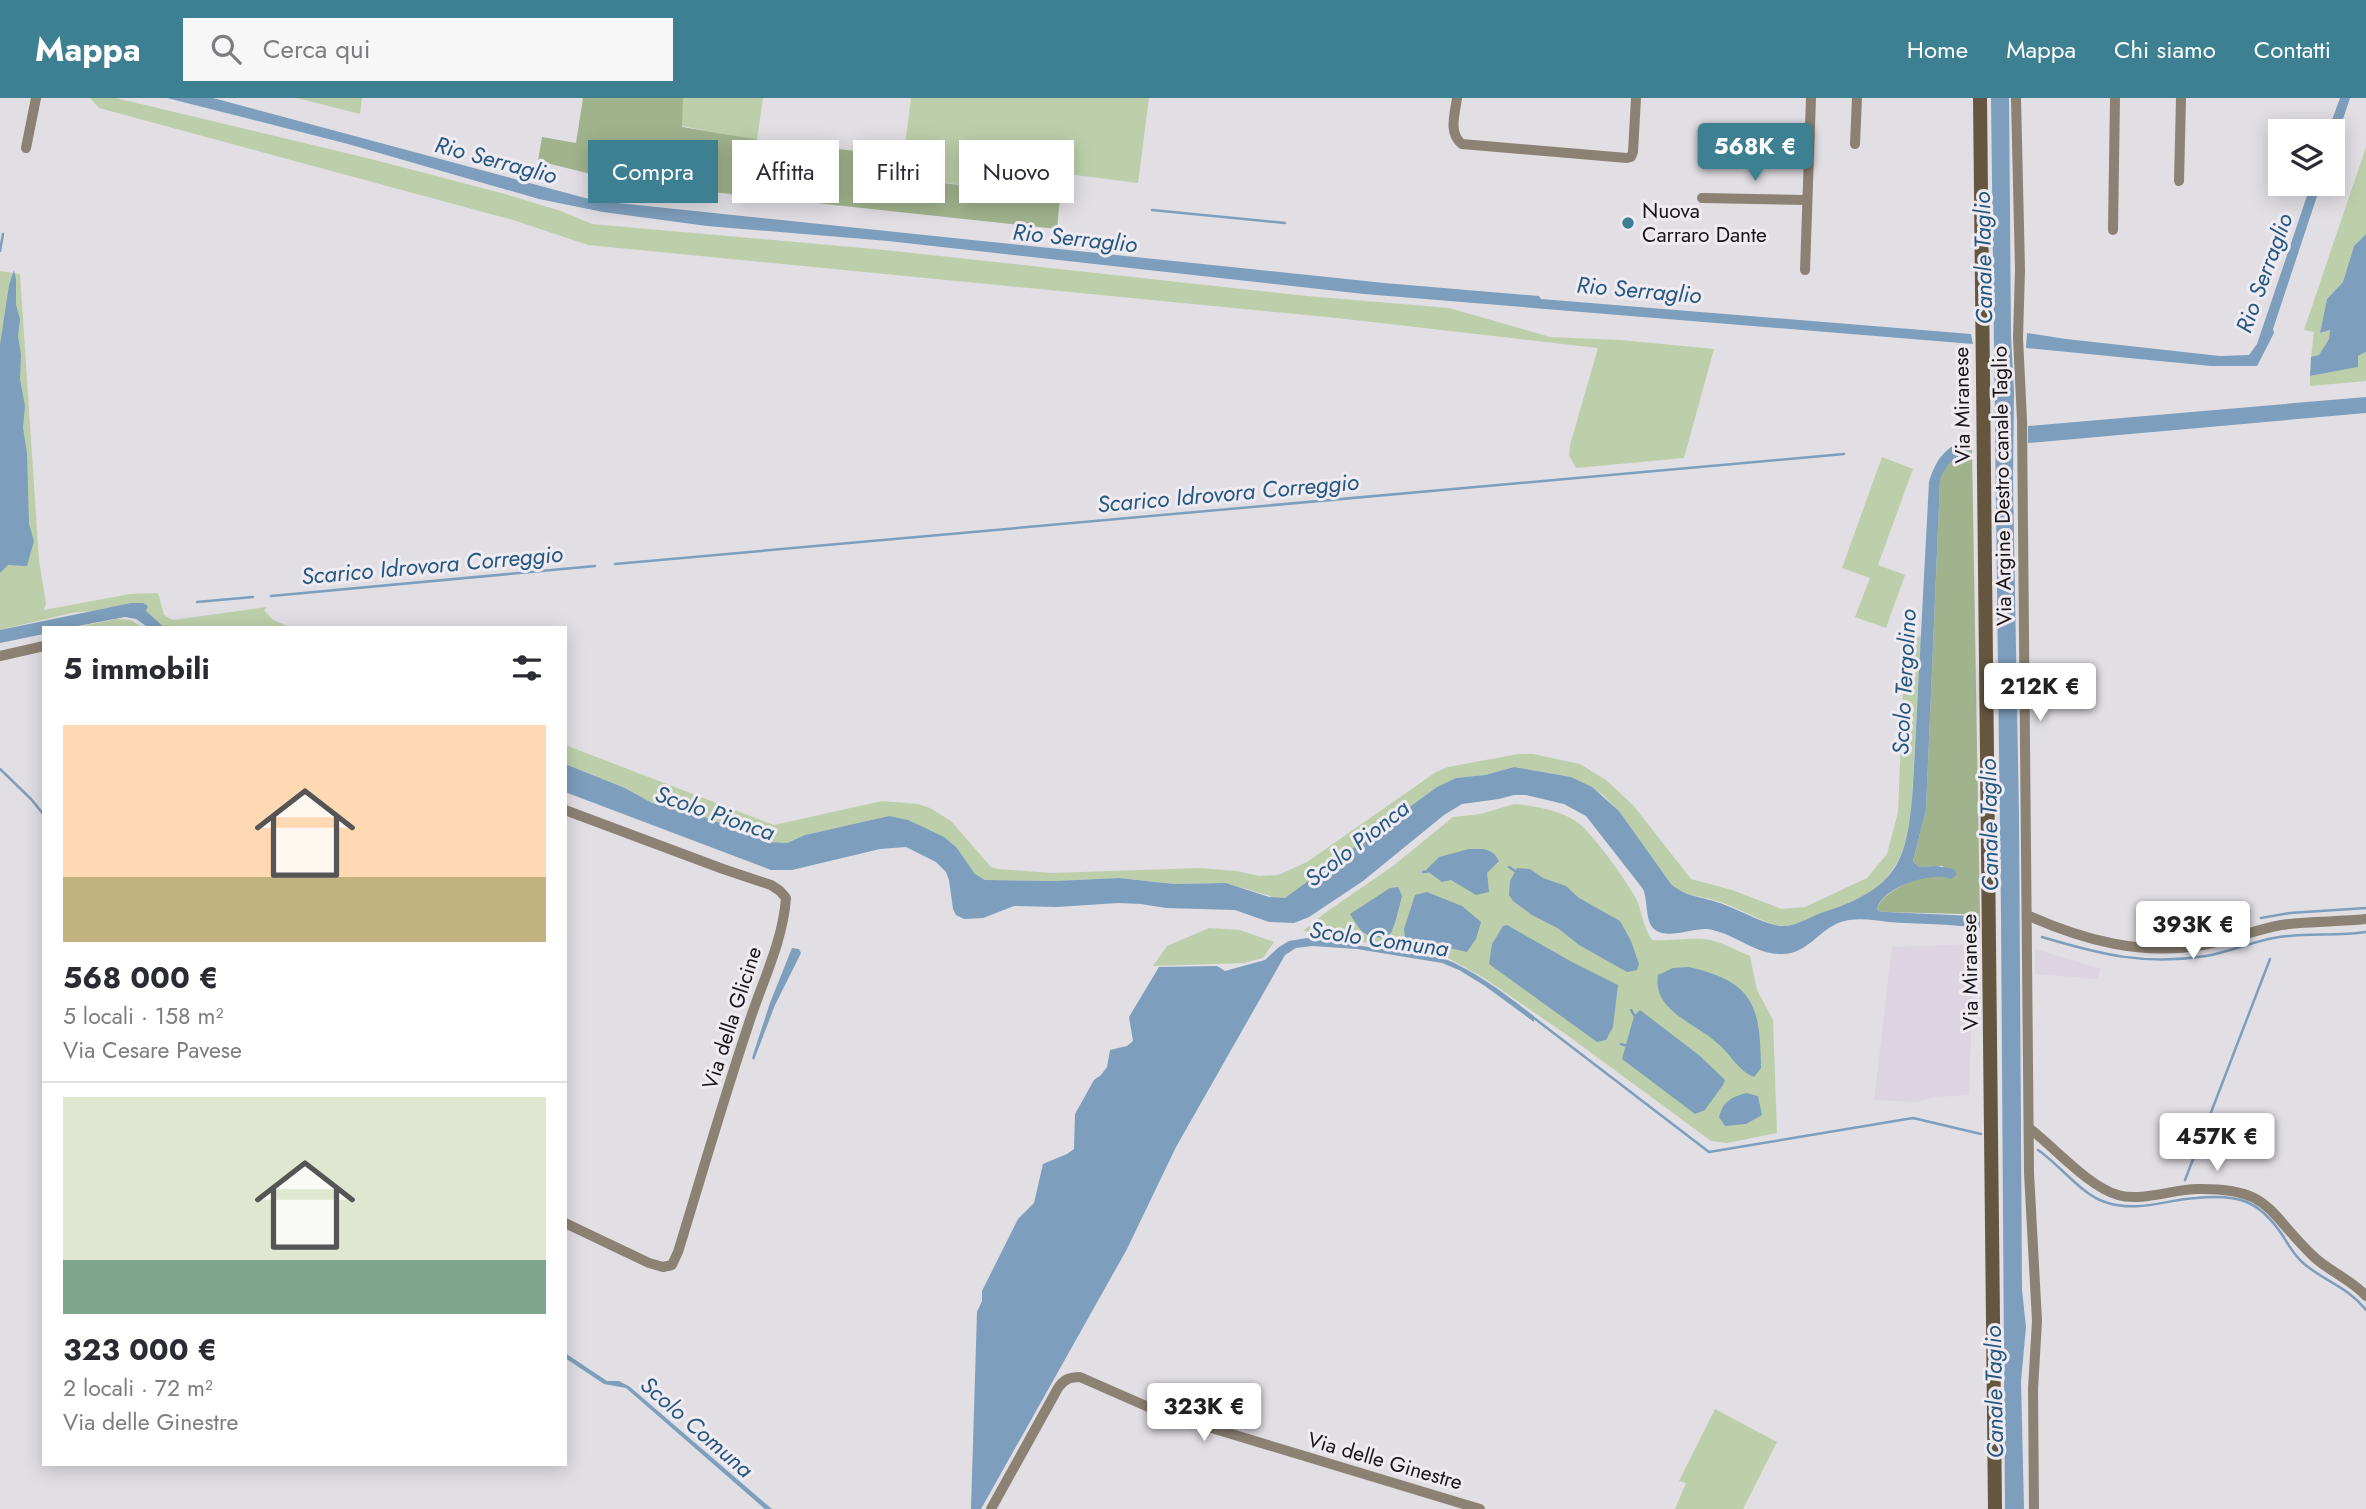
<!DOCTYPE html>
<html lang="it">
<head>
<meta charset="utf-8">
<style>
  body { margin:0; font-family:Jost,sans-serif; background:#f7f7f7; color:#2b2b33; height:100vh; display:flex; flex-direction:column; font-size:26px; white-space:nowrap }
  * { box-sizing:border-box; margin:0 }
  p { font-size:23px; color:#7c7c81 }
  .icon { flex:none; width:38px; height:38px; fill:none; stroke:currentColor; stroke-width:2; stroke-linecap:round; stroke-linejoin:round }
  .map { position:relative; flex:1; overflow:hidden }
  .panel { position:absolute; left:42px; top:528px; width:525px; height:840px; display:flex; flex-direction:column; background:#fff; border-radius:0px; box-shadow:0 4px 18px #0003 }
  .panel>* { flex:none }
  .banner { position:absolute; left:588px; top:42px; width:665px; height:63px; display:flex; gap:14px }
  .fabs { position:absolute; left:2268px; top:21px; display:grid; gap:14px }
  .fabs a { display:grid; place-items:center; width:77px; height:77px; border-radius:0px; background:#fff; box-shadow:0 4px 18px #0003; font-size:35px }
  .price { position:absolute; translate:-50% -60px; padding:0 16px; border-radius:7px; background:#fff; color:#222; font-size:23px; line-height:46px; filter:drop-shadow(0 2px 4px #0008) }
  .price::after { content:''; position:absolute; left:50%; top:42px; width:21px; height:16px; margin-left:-10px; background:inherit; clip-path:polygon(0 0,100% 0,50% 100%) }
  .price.on { background:#3d8091; color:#fff }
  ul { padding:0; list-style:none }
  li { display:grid; align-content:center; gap:14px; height:371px; padding:0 21px }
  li+li { border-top:2px solid #e1e1e2 }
  li span { display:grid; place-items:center; height:217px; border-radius:0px; color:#555 }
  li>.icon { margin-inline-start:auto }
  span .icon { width:126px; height:126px; fill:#fffc; stroke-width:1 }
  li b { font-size:30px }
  h2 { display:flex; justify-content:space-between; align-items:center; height:84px; padding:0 21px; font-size:30px }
  .tag { padding:0 24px; border-radius:0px; background:#fff; box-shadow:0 4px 18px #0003; font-size:24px; line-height:63px }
  .tag.on { background:#3d8091; color:#fff }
  header { display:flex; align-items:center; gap:42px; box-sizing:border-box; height:98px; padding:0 35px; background:#3d8091; color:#fff }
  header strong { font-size:33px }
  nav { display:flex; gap:38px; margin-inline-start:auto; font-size:24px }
  .search { width:490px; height:63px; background:#f7f7f7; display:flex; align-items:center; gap:18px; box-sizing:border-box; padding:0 24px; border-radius:0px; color:#7c7c81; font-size:26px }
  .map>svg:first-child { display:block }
</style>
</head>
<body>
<header>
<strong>Mappa</strong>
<div class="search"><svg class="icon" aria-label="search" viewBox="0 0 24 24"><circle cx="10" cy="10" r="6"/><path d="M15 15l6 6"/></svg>Cerca qui</div>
<nav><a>Home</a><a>Mappa</a><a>Chi siamo</a><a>Contatti</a></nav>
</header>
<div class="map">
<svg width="2366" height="1411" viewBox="0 0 2366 1411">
  <rect width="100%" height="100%" fill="#e1dee4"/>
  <!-- built -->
  <path fill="#dcd4e1" d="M1974,846L1969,997L1934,999L1917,1004L1874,1002L1892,849Z
    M2035,851L2101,871L2097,881L2035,876Z"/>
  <!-- green -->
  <path fill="#bdcfaa" d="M90,0H116L375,62L505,96L561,113L592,126L885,152L1307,198L1449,210L1550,239L1621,242L1714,251L1684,360L1576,370L1569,357L1570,347L1598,250L1337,220L588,147L516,123L99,10Z
    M297,0H362L360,16Z
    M683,0H763L757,42L681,28Z
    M911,0H1149L1138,85L1044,73L1040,95L901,80Z
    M2366,49V136L2354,148L2343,184L2327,201L2320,235L2330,232L2329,241L2319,258L2311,259L2314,234L2304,232Z
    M0,173L20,176L39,462L46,506L44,512L130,496L158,495L164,517L173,522L267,509L264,512L273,522L292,530H165L146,513L148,508L71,515L0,532Z
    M2366,254V283L2310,288V278L2357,269L2358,258Z
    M1882,359L1913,371L1878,467L1905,477L1886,530L1855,519L1870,480L1842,470Z
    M117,521L130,522L144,530H73Z
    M1915,538L1921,539L1911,716L1907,742L1898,763L1886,781L1868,797L1798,825L1784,828L1775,827C1755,820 1737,809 1717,803C1700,798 1685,798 1671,786L1619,713L1603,697L1571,679L1514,669L1485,677L1456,680L1437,689L1292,796L1285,800H1277L1226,785L1174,786L1119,780L1055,783L985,782L975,776L957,750L889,718L805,737L787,745L770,744L694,715L652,705L625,690L565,666V647L774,727L882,703L918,706L930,710L951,723L991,769L998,771L1052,775L1199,770L1237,773L1259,778L1278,777L1307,764L1436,674L1448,669L1518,656H1533L1580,666L1606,682L1633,707L1691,781L1732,792L1782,811L1805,809L1867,780L1887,756L1898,714L1904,569L1901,547Z
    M1514,706C1535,708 1559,712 1577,724C1589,731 1627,783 1634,797C1643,812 1641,826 1652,842C1669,843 1686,840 1703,841C1719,842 1735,852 1750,858L1757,892L1773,922L1777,1035L1727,1045L1711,1043L1567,937L1484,880L1448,860L1303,833L1325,815L1393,768L1453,719L1481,716Z
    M1209,830L1240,832L1274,844L1263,860L1244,865L1153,868L1167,848Z
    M1715,1311L1777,1344L1743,1411H1675L1686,1385L1679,1383Z"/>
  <!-- forest -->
  <path fill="#a1b38d" d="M583,0H683L682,29L760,42L900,58L901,80L1060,99L1057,131L628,85L538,63L542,39L576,45Z
    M1972,352L1980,820L1963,816L1886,814L1877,813C1877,797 1914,780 1928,778C1934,777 1940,778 1946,779L1943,768L1919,769L1913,763L1926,712L1940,384C1945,366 1956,358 1972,352Z"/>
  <!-- water -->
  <path fill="#7d9ebc" d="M167,0H213L589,101L608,104L1384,185L1539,198L1541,201L1971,236L1973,246L1364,196L888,143L707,128L603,114L539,101L348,46Z
    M1991,0H2009L2011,237L2014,294L2013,384L2019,719L2022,1192L2026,1229L2021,1283L2024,1411H2005L2001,816Z
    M2340,0H2350L2333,51V33H2328Z
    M2311,86H2321L2273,231L2274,235L2257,268H2211L2026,250L2027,235L2066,241L2220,258L2249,257L2257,246Z
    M2366,136V254L2358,258V269L2310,278L2311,259L2319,257L2329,241L2330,232L2320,235L2327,201L2343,184L2354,148Z
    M14,172L16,181V207L20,221L18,238L21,257L20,281L25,308L23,330L27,355L29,426L34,443L27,468L8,467L0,475V247L9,187Z
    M2366,299V315L2028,345V328Z
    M1971,340L1972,352C1956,358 1945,366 1940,384L1926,712L1913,763L1919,769L1936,768L1954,771L1957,776L1951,781C1933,772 1877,791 1877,813L1886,814L1974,818L1980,820V830C1950,826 1919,826 1889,824C1874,822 1856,819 1841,824C1819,831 1808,856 1782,856C1755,857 1733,834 1707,831C1692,830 1667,842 1654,831C1645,823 1648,802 1643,791L1586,718L1564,706L1526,697H1514L1499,701L1462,706L1444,717L1363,783L1309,819L1294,825L1269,824L1235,812L1166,810L1141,806L1118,805L1057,809L1014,808L983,820L964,821L956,817L953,811L949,782L946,774L936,764L906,749L880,751L792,772H771L565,694V666L625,690L652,705L694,715L770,744L787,745L805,737L889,718L908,722L944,739L957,750L975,776L985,782L1055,783L1119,780L1174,786L1226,785L1269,799L1285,800L1437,689L1456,680L1485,677L1514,669L1571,679L1592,689L1619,713L1671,786C1687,800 1706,799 1725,807C1742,813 1763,826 1781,828C1797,829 1812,817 1827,813C1900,789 1908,760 1913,687L1929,384C1936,360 1948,346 1971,340Z
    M131,505H143L148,508L146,513L165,530H149L136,521L125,519L67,530H44V536L0,545V532Z
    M1469,751C1483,751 1492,749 1499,763L1487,775L1489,794L1476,797L1451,782L1442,784L1426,772L1439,759Z
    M1517,770L1530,771L1543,780L1566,788L1579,800L1620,823L1631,843L1639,866L1637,872L1627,874L1579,847L1559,831L1532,817L1513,803L1509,797L1510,783Z
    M1398,789L1402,798L1395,825L1391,835L1385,840C1362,838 1362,835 1350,816L1390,790Z
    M1427,794L1462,808L1481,824L1476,841L1467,854L1405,840L1404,831L1415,797Z
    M1507,827L1572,864L1618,887L1613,929L1606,942L1597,944L1489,866L1492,846L1503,828Z
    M1307,840L1443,860C1477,874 1505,896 1534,918V924L1485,888L1459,872L1442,865L1357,851L1312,848L1296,850L1285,857L1176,1049L1127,1151L981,1411H971L977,1214L982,1203V1193L1018,1121L1034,1105L1043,1066L1067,1056L1074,1051L1075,1016L1094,982L1101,977L1107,969L1110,952L1127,948L1133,943L1129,919L1159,869L1217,868L1225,873L1265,862L1279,849L1289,843Z
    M792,850L799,851L801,855L775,907L754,962L752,960L770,905Z
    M1689,869C1755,884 1760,909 1761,970L1754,979C1737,972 1731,956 1717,945C1696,925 1652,913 1658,877L1673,870Z
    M1640,912L1700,958L1725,982C1723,989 1710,1004 1705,1012L1695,1016L1622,961L1634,918Z
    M1746,995L1758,998L1762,1017L1746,1026L1725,1028L1719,1019C1724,1003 1730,1000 1746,995Z
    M565,1255L607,1283H619L630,1289L772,1411H765L626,1290L604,1286L565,1260Z"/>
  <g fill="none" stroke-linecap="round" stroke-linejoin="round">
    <!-- stream -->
    <path stroke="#7d9ebc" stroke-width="2.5" d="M1152,112L1285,125
      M0,153L3,136
      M615,466L1844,356
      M271,498L595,468
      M197,504L253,499
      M0,671L31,701L44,717
      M1509,769L1518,775
      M1423,774L1430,773
      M2261,820L2290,815L2366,810
      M2042,839C2099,856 2145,868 2206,858C2229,854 2251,844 2274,840C2305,834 2336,839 2366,834
      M1631,912L1636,920
      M1534,920L1709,1054L1913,1020L1981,1036
      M1621,946L1628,948
      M2038,1052C2059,1066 2082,1097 2105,1104C2136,1115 2165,1102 2196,1100C2239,1096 2259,1102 2283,1138C2289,1148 2294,1157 2302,1164C2323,1183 2347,1188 2366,1212
      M2185,1082L2270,861"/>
    <!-- minor -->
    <path stroke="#8c8273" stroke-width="10" d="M1457,0C1455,16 1448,35 1462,46L1627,60L1631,59L1633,54L1636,0
      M2016,0L2020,172L2018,240L2022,322L2029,1075L2037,1223L2033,1291L2034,1411
      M1855,46L1857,0
      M26,50L36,0
      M2179,83L2181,0
      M1702,100L1807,102
      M2113,132L2115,0
      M1805,172L1811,0
      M0,558L44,548
      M565,712L723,771L771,787L780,793L786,800C783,844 761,886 748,928C723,1003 701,1079 678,1154L672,1167L663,1169L649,1165L565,1125
      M2027,817C2083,842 2141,858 2203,847C2230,842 2255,832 2281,827C2309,823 2338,824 2366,821
      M2029,1030C2055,1050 2089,1089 2118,1097C2141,1104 2174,1091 2197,1091C2270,1090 2266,1112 2311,1156C2327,1173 2350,1180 2366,1198
      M991,1411L1058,1290C1064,1281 1070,1279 1080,1279L1162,1315L1480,1411"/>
    <!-- secondary -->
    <path stroke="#655640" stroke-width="14" d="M1980,0L1995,1411"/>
  </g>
  <!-- markers -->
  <circle fill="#3d8091" stroke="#efebf1" stroke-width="2.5" cx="1628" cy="125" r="7"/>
  <g text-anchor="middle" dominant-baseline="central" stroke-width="6" stroke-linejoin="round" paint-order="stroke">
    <!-- poi labels -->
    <g font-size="21" fill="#161417" stroke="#efebf1" text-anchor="start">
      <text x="1642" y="113">Nuova<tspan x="1642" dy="24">Carraro Dante</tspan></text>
    </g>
    <!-- street labels -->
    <g font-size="21" fill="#161417" stroke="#efebf1">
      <text transform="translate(1962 307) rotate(-91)">Via Miranese</text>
      <text transform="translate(2002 388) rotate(-91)">Via Argine Destro canale Taglio</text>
      <text transform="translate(1970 874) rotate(-91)">Via Miranese</text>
      <text transform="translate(732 920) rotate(-72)">Via della Glicine</text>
      <text transform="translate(1385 1363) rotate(16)">Via delle Ginestre</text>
    </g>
    <!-- water labels -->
    <g font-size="23" font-style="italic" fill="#245881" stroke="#efebf1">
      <text transform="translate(496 62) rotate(15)">Rio Serraglio</text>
      <text transform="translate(1075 140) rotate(6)">Rio Serraglio</text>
      <text transform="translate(1983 160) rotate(-91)">Canale Taglio</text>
      <text transform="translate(2264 175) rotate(-70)">Rio Serraglio</text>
      <text transform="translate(1639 192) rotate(5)">Rio Serraglio</text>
      <text transform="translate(1228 395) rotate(-5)">Scarico Idrovora Correggio</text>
      <text transform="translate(432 467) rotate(-5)">Scarico Idrovora Correggio</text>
      <text transform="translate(1904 584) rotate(-87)">Scolo Tergolino</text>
      <text transform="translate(715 715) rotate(19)">Scolo Pionca</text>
      <text transform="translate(1989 727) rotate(-91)">Canale Taglio</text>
      <text transform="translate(1357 745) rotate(-38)">Scolo Pionca</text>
      <text transform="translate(1379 841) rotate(8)">Scolo Comuna</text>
      <text transform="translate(1994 1294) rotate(-91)">Canale Taglio</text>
      <text transform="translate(697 1329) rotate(41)">Scolo Comuna</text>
    </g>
  </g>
</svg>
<div class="fabs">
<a><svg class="icon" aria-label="layers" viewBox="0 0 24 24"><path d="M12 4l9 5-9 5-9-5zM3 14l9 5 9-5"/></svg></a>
</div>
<b class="price on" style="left:1755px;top:85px">568K €</b>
<b class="price" style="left:2040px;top:625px">212K €</b>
<b class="price" style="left:2193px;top:863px">393K €</b>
<b class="price" style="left:2217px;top:1075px">457K €</b>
<b class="price" style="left:1204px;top:1345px">323K €</b>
<div class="banner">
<a class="tag on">Compra</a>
<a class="tag">Affitta</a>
<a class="tag">Filtri</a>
<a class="tag">Nuovo</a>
</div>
<section class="panel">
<h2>5 immobili<svg class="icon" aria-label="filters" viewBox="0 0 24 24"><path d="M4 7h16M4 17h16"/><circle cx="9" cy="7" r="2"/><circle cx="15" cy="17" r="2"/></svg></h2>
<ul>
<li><span style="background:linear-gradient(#ffd9b3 70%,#c2b280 0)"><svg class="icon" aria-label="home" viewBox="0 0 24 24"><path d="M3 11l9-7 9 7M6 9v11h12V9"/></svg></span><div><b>568 000 €</b><p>5 locali · 158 m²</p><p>Via Cesare Pavese</p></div></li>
<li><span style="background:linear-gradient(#dfe7d0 75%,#7fa58c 0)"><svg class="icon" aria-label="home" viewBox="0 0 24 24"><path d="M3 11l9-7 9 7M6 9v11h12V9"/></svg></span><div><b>323 000 €</b><p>2 locali · 72 m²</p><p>Via delle Ginestre</p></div></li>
</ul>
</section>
</div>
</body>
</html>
